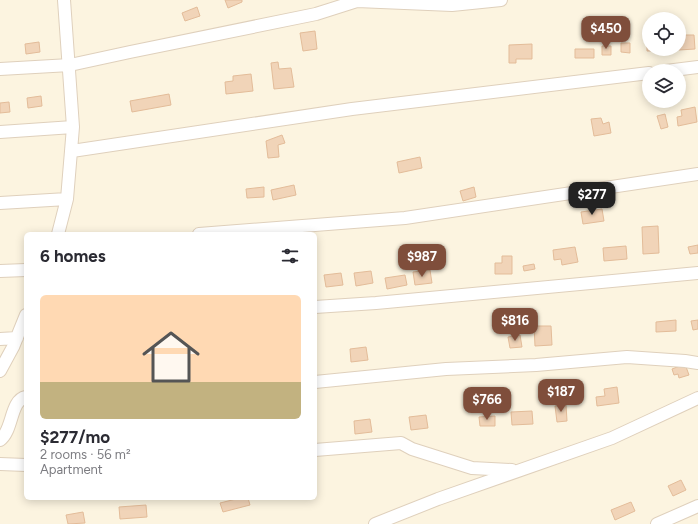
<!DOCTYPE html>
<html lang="en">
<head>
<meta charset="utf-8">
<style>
  body { margin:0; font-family:Figtree,sans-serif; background:#f7f7f7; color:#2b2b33; height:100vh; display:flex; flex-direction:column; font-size:15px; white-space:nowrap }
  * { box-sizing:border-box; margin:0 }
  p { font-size:13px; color:#7c7c81 }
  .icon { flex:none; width:22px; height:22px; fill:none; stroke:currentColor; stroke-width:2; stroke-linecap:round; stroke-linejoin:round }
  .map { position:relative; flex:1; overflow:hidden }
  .details { position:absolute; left:24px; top:232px; width:293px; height:268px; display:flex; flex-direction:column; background:#fff; border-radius:6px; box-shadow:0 2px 10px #0003 }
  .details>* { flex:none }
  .fabs { position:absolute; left:642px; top:12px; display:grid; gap:8px }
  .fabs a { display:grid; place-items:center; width:44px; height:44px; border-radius:50%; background:#fff; box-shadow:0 2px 10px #0003; font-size:20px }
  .price { position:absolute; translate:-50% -34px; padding:0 9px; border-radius:8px; background:#7f4e3b; color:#fff; font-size:13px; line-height:26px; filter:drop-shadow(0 1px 2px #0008) }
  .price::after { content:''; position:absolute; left:50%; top:24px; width:12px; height:9px; margin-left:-6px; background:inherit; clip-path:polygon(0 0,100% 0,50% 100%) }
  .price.selected { background:#222; color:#fff }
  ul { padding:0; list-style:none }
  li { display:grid; align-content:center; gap:8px; height:212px; padding:0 16px }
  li+li { border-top:1px solid #e1e1e2 }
  li span { display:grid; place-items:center; height:124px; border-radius:6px; color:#555 }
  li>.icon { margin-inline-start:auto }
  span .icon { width:72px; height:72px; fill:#fffc; stroke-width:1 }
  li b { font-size:17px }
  h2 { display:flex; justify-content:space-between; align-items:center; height:48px; padding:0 16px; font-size:17px }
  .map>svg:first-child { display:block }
</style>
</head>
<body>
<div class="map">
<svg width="698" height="524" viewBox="0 0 698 524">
  <rect width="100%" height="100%" fill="#fcf4e0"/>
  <!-- building -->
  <path fill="#f1d4b8" stroke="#e3bc99" d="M225,0H242V2L228,8Z
    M197,7L200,16L185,21L182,13Z
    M315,31L317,49L303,51L300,33Z
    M679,31H684L685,35H694L695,49L679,50Z
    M39,42L40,52L26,54L25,44Z
    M647,42H649V49H666V51H647Z
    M621,43H630V53L621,52Z
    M532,44V59H516V63H509V45Z
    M602,46H611V55H602Z
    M575,49H594V58H575Z
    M278,62L279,69L291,68L294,87L274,89L271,63Z
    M251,74L253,91L226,94L225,82L233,81V76Z
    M684,81L685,87L679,88V82Z
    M169,94L171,105L132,112L130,101Z
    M41,96L42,106L28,108L27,98Z
    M9,102L10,112L0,113V103Z
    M695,107L697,122L678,126L677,117L682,116L681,110Z
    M665,114L668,127L661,129L657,116Z
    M601,118L603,124L609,122L611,133L594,136L591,119Z
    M282,135L285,143L278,145L279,157L268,158L266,141Z
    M420,157L422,168L399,173L397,162Z
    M294,185L296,195L273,200L271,190Z
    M264,187V197L247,198L246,189Z
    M474,187L476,197L463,201L460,191Z
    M602,209L604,221L583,224L581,212Z
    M658,226L659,253L643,254L642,227Z
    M698,245V253L690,254L688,247Z
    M626,246L627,259L604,261L603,248Z
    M575,247L578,262L562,265L561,259L554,260L553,250Z
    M502,256H512V274H495V263H502Z
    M534,264L535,269L524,271L523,266Z
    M430,270L432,283L415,285L413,272Z
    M371,271L373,283L356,286L354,273Z
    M341,273L343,285L326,287L324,275Z
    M405,275L407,285L387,289L385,278Z
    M676,320V331L656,332V322Z
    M698,320V329L693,330L691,321Z
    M534,326H551L552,345L535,346Z
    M520,335L522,347L510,348L508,337Z
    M366,347L368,360L351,362L350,349Z
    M685,364L689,375L679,378L678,374L674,375L672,369Z
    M617,387L619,403L597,406L596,397L605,396L604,389Z
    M566,405L567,421L557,422L555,406Z
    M532,411L533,424L512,425L511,412Z
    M426,415L428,428L411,430L409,417Z
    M495,416V426H480L479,417Z
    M370,419L372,432L355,434L354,421Z
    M681,480L686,490L673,496L668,486Z
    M240,498H248L250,505L223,512L220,503Z
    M631,502L635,511L615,520L611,510Z
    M146,505L147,517L120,519L119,507Z
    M83,512L85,523L68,524L66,515Z"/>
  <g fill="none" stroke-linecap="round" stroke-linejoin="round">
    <!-- street casing -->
    <g stroke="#dfd0bc" stroke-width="14">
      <path id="street" d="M357,1L452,5L501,0
        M0,69L70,65L130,52L316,14L360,0
        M666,71L698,67
        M0,132L73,127
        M72,151L352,109L649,73
        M0,203L67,199
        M58,234L67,199L73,127L64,0
        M199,234L405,218L698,174
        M0,271L26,270
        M315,307L376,303L698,273
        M0,339L17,338
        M0,371L13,347L26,315
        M315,382L446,369L536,365L627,357L685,361L698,363
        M0,440C13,431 10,400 26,397
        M315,450L401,443L412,449L472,468L512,470
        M0,464L26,465
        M375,524L438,499L612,438L698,398
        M657,524L698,506"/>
    </g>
    <!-- street -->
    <use href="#street" stroke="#fff" stroke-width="12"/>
  </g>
</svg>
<div class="fabs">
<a><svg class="icon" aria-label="locate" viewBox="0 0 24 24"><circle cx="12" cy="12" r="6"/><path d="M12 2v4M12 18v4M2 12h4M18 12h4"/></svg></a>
<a><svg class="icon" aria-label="layers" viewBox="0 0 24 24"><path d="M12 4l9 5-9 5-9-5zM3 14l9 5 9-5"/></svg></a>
</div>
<b class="price" style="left:606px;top:50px">$450</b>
<b class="price selected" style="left:592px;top:216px">$277</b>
<b class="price" style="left:422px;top:278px">$987</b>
<b class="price" style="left:515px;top:342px">$816</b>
<b class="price" style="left:561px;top:413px">$187</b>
<b class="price" style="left:487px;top:421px">$766</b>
<section class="details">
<h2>6 homes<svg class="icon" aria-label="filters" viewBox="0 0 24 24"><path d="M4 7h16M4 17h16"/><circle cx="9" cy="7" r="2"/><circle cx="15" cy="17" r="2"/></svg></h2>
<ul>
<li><span style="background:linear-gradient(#ffd9b3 70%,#c2b280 0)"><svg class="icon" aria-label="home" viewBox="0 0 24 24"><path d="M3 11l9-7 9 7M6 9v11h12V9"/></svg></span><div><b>$277/mo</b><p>2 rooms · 56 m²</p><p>Apartment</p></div></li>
</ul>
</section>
</div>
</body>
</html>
